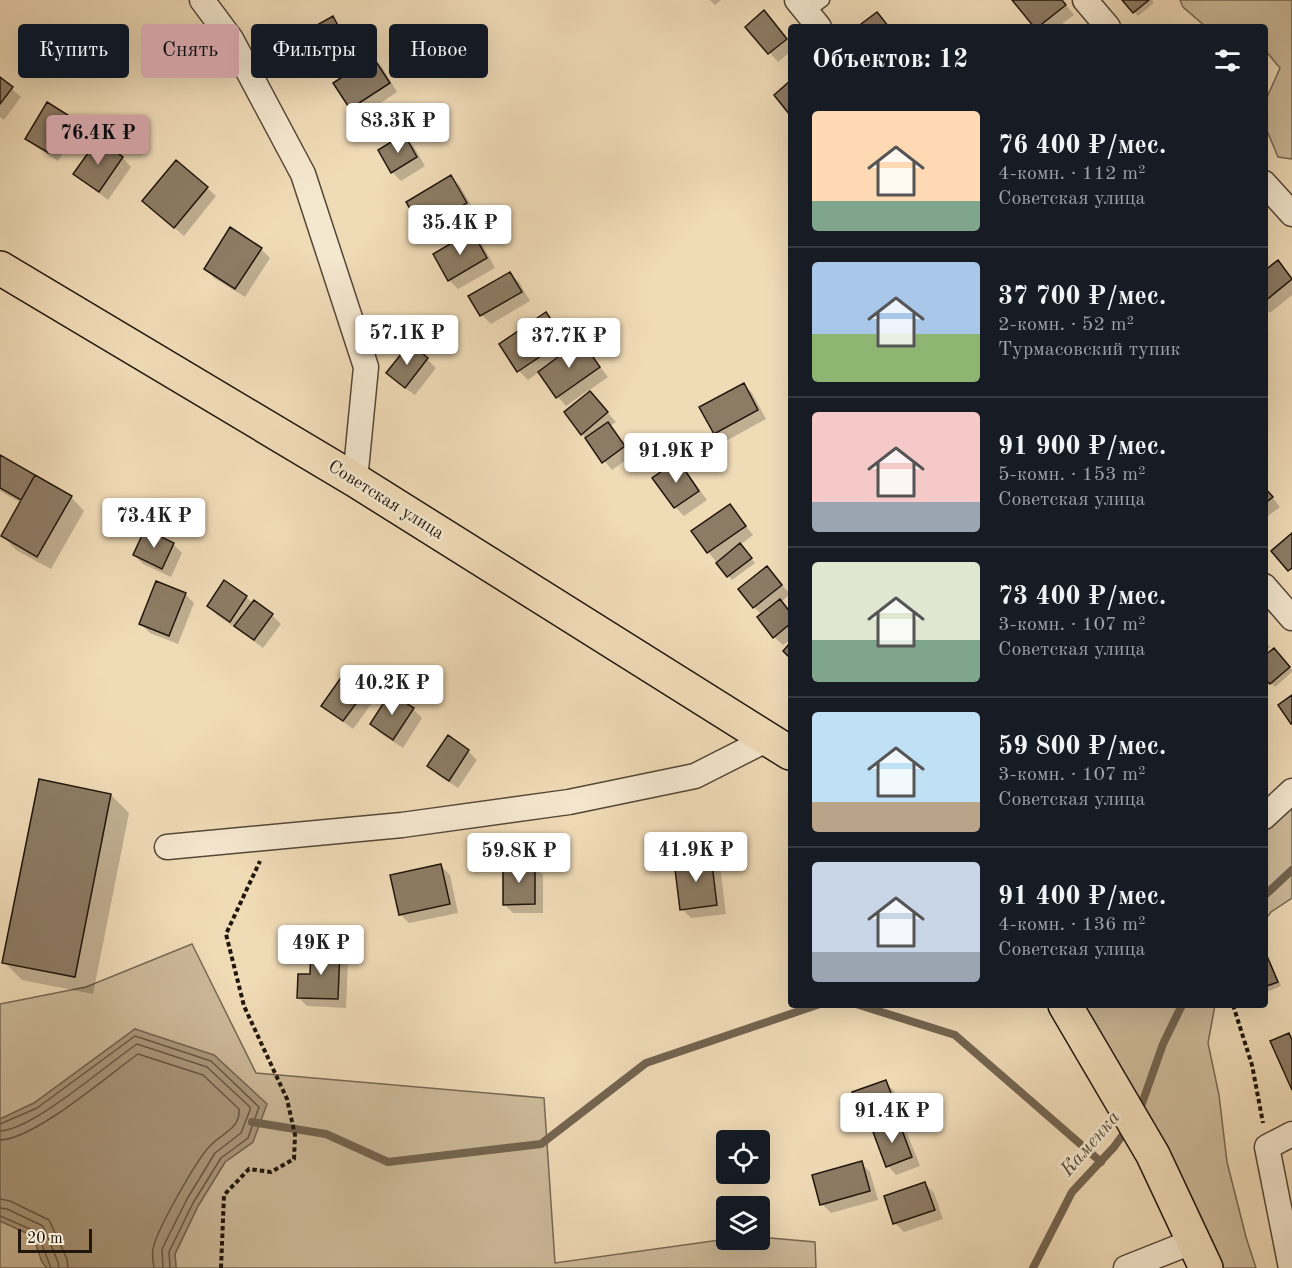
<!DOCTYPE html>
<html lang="ru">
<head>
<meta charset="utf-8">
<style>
  body { margin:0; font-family:"Old Standard TT",serif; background:#20242c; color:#f1f3f6; height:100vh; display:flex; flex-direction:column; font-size:22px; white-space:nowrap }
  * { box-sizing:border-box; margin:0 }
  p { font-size:20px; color:#9ea1a6 }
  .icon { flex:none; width:33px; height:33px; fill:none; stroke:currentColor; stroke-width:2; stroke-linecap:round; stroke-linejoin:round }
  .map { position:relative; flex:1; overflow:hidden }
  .details { position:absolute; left:788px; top:24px; width:480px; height:984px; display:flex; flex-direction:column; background:#171b24; border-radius:6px; box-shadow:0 6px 24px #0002 }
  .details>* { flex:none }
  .top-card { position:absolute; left:18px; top:24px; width:570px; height:54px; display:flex; gap:12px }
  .fabs { position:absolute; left:716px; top:1130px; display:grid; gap:12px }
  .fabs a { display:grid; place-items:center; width:54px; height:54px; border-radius:6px; background:#171b24; box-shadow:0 6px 24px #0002; font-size:30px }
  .scale { position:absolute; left:18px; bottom:15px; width:74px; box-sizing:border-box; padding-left:6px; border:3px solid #21160c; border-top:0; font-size:16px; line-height:21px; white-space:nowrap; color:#21160c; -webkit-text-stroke:4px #f5e8d0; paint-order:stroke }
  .price { position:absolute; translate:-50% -51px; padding:0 14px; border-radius:6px; background:#fff; color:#222; font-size:20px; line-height:39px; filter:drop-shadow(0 2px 3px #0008) }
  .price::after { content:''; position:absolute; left:50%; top:36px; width:18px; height:14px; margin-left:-9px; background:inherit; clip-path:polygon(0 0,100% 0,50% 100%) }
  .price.selected { background:#c59692; color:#111 }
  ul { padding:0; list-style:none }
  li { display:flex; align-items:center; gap:18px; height:150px; padding:0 24px }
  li+li { border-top:2px solid #363941 }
  li span { display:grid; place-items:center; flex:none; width:168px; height:120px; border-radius:6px; color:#555 }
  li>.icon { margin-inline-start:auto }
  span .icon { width:72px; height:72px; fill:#fffc; stroke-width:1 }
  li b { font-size:26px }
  h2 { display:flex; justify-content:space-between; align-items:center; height:72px; padding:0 24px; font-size:26px }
  .pill { padding:0 21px; border-radius:6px; background:#171b24; box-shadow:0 6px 24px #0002; font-size:21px; line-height:54px }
  .pill.selected { background:#c59692; color:#111 }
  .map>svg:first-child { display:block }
</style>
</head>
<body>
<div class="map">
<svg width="1292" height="1268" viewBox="0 0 1292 1268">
  <rect width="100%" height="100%" fill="#f0dbb7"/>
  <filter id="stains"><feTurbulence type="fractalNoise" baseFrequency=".00333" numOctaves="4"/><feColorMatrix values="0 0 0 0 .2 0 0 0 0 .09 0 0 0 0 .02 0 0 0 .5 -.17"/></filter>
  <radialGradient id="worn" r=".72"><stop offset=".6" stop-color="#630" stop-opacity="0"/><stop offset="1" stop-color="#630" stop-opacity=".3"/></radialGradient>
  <!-- green -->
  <path fill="#cdba9a" stroke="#776853" stroke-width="1.5" d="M1180,0H1292V159L1278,157L1265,126L1264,104L1280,68L1265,50L1264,27H1206L1183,7Z
    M1292,791V898L1271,912L1265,920V817Z
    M192,944L256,1073L544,1098L555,1263L727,1239H759V1237L815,1242L816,1268H176L175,1254L198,1206L225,1162L253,1142L135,1029L34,1103L0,1119V1004L86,987Z
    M1065,1005H1215L1208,1043L1219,1095L1227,1162L1246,1237L1256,1268H1206Z
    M0,1221L33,1236L42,1262L47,1268H0Z"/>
  <!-- water -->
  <path fill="#aa987d" stroke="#736450" stroke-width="1.5" d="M135,1029L214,1055L267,1104L253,1142L225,1162L198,1206L175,1254L176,1268H47L42,1262L33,1236L0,1221V1119L34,1103Z"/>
  <!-- shadow -->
  <path fill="#0003" d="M710,0H721L715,5Z
    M1014,0H1062L1074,15L1058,27H1036Z
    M1124,0H1152L1154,3L1138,16Z
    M764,13L790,43V52L778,62L747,27Z
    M333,18L341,27L352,46L323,63L314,54Z
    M373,58L382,67L397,92L360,117L351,108Z
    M0,78L21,97L4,120L0,117Z
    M70,118L79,127L58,161L36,147L27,139Z
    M404,136L413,145L425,166L401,181L392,172Z
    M98,141L123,158L131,167L108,200L75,174Z
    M451,177L460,186L475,212L432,237L423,228Z
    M207,188L216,196L184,236L144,201Z
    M472,233L481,242L495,268L458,289L449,280Z
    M261,249L270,258L245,297L214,278L206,269Z
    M1278,262L1292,277V295L1270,313L1264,307V273Z
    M510,274L519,282L530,301L491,324L482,315L470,297Z
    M546,314L555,323L572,349L581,342L608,377L588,391L616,422L610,426L633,455L612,470L582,434L589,393L587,391L566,406L558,397L539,372L528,380L519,371Z
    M427,359L436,368L415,395L397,382Z
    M743,384L752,393L766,419L724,442L715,433Z
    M0,457L71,497L84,511L51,569L16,550L3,536L21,503L0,491Z
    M677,462L686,471L707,500L684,516L675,507Z
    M1264,487L1280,507L1264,519Z
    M730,506L753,535L740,545L755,563L732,580L708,552Z
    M145,531L173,544L182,553L171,577L143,564L134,555Z
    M767,568L790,594L781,602L790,612V640L783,645L774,637L762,615L754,607Z
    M185,594L194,603L178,644L150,633L141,624Z
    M246,597L253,603L254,602L272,615L281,624L263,648L217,615L209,606Z
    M1264,639L1270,647L1264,652Z
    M1274,650L1292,670V672L1275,687L1264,675Z
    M369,686L378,695L353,729L323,706Z
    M413,709L422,718L403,748L380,733L371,724Z
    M468,751L477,760L458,788L438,775L429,766Z
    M111,795L129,813L93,994L22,980L4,962Z
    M711,857L720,866L726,914L691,918L682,909Z
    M441,866L450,875L458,913L409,923L400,914Z
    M534,866L543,875V913H513L504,904Z
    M339,951L348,960L346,1008L307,1006L298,997L312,976Z
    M1266,957L1270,961L1281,986L1264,993V958Z
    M885,1082L894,1091L903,1113L871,1125L862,1116Z
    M898,1124L907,1133L920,1166L896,1175L888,1166Z
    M861,1163L870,1172L878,1200L831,1213L822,1204Z
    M925,1184L934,1193L943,1219L904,1232L895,1223Z"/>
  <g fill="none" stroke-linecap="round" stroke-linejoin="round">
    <!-- shore -->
    <path stroke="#665744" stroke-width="1.5" d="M0,1124L37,1108L135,1036L211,1061L259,1107L248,1138L221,1158L193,1203L169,1252L170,1268
      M0,1131C34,1129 106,1065 137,1044L207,1067L250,1107V1110L241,1133L215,1153L187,1199L162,1249L163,1268
      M0,1140C35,1139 107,1076 138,1054L203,1075L239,1109C241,1129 220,1134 209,1147C196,1161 156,1231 153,1249C152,1255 153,1262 154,1268
      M0,1199L10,1201L49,1220L67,1259L68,1268
      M0,1208L7,1209L43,1226L58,1262L59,1268
      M0,1216L37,1232L51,1268"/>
    <!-- stream -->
    <path stroke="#736450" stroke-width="8" d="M1264,896L1292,870
      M859,1005L955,1035L1101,1162
      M1139,1112L1163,1044L1182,1005
      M252,1122L326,1134L388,1162L541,1144L646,1063L817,1005
      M1033,1268L1072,1192L1114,1147L1127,1129"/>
  </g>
  <!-- building -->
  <path fill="#8d7c65" stroke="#21160c" stroke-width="1.5" d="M1012,0H1062L1066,5L1038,27H1034Z
    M1122,0H1149L1133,13Z
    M764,10L787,39L768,54L745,27Z
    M877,12L889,27H857Z
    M333,16L344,37L312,55L301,34Z
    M373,57L390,83L350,109L333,83Z
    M0,77L13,87L0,104Z
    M790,81V115L774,95Z
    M47,102L71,117L49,153L25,139Z
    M404,134L417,157L391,173L378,150Z
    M98,139L123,157L99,192L73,174Z
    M176,160L208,187L174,228L142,201Z
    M451,175L467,203L422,229L406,202Z
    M230,227L262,248L235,289L204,269Z
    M472,231L487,258L448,281L433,254Z
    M1278,260L1292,279L1264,302V271Z
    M510,272L522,292L480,316L468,296Z
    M546,312L565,340L517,372L499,344Z
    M581,340L600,367L556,398L538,372Z
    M410,343L428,358L405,388L386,373Z
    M744,383L758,410L714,434L699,407Z
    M590,391L608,412L581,435L564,412Z
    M608,422L625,446L602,463L585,438Z
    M0,455L35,475L21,500L0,488Z
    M678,460L699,491L674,508L652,478Z
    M35,475L72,496L37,557L1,536Z
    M1264,487L1273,497L1264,504Z
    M730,504L746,526L707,553L691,531Z
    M145,529L174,543L162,569L133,555Z
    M1292,533V568L1288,571L1271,551Z
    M740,543L752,558L727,577L716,563Z
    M767,566L782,585L753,608L738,589Z
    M224,580L247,596L230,622L207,606Z
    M156,581L186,593L169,636L139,624Z
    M780,599L790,612V624L773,638L757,617Z
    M254,600L273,614L254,640L234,626Z
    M790,643V658L783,651Z
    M1274,648L1290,667L1270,684L1264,678V656Z
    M347,669L370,685L343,721L321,706Z
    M390,693L414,708L393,740L370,724Z
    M1292,695V724H1291L1278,705Z
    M448,735L469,750L449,781L427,766Z
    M39,779L111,794L75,977L2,963Z
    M711,856L717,905L680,910L674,861Z
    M441,864L450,904L399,915L390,875Z
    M535,864V904L503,905V865Z
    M311,948L340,949L338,999L297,998L298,974H310Z
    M1264,956H1267L1278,982L1264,987Z
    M1289,1033L1292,1040V1090L1270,1041Z
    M886,1080L895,1104L861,1117L852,1092Z
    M899,1122L912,1157L886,1167L873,1132Z
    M862,1161L870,1191L820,1205L812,1175Z
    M925,1182L935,1210L893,1224L884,1196Z"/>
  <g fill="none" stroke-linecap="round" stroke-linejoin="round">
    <!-- lane casing -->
    <g stroke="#554737" stroke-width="15">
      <path id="lane" d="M807,12L823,0"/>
    </g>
    <!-- street casing -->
    <g stroke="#554737" stroke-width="27">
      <path id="street" d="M202,0L231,39L303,174L366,367L355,480
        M797,0L819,27
        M1085,0L1108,27
        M1264,183L1292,214
        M1264,586L1292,618
        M1264,817L1292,791
        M167,847L402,825L569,802L695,776L768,739
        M1126,1268L1194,1241
        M1291,1268L1267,1147L1292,1134"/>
    </g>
    <!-- primary casing -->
    <g stroke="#21160c" stroke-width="36">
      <path id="primary" d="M0,268L355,480L790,753
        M1065,1005L1153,1155L1206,1268"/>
    </g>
    <!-- path -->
    <path stroke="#21160c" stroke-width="4" stroke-dasharray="4.5 3" stroke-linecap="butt" d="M1233,1005L1252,1065L1263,1123
      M221,1268L224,1195L249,1169L271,1172L294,1159L295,1135L287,1099L244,1006L226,934L260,861"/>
    <!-- lane -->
    <use href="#lane" stroke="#f5e8d0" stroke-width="12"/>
    <!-- street -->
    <use href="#street" stroke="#f5e8d0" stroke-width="24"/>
    <!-- primary -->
    <use href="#primary" stroke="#f0dbb7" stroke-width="33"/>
  </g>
  <g text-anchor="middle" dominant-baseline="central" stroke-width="5" stroke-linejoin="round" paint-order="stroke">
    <!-- street labels -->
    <g font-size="18" fill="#21160c" stroke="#f5e8d0">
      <text transform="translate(386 500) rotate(32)">Советская улица</text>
    </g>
    <!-- water labels -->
    <g font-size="20" font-style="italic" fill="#584a39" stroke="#f5e8d0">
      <text transform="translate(1091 1144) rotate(-49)">Каменка</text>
    </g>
  </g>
  <rect width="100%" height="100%" filter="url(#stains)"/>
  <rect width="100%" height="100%" fill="url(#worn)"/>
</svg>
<div class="fabs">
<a><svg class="icon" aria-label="locate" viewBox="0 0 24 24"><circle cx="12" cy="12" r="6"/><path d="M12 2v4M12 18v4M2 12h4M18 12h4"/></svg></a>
<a><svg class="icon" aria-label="layers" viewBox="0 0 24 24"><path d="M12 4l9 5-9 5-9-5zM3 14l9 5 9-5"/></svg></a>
</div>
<div class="scale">20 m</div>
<b class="price" style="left:398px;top:154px">83.3K ₽</b>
<b class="price selected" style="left:98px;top:166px">76.4K ₽</b>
<b class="price" style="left:460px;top:256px">35.4K ₽</b>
<b class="price" style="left:407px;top:366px">57.1K ₽</b>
<b class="price" style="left:569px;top:369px">37.7K ₽</b>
<b class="price" style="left:676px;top:484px">91.9K ₽</b>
<b class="price" style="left:154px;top:549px">73.4K ₽</b>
<b class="price" style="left:392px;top:716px">40.2K ₽</b>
<b class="price" style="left:696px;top:883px">41.9K ₽</b>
<b class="price" style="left:519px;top:884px">59.8K ₽</b>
<b class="price" style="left:321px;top:976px">49K ₽</b>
<b class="price" style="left:892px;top:1144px">91.4K ₽</b>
<div class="top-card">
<a class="pill">Купить</a>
<a class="pill selected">Снять</a>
<a class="pill">Фильтры</a>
<a class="pill">Новое</a>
</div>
<section class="details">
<h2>Объектов: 12<svg class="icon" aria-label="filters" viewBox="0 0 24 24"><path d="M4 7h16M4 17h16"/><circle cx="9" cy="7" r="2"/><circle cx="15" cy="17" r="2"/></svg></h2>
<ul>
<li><span style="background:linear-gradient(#ffd9b3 75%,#7fa58c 0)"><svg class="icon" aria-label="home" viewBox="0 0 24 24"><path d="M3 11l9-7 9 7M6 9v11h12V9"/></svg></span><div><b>76 400 ₽/мес.</b><p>4-комн. · 112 m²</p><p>Советская улица</p></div></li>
<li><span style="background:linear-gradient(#a9c7e8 60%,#8fb573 0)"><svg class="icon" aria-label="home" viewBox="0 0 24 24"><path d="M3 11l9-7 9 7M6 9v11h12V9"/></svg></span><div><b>37 700 ₽/мес.</b><p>2-комн. · 52 m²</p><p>Турмасовский тупик</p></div></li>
<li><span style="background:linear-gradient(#f6c9c9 75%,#9aa5b1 0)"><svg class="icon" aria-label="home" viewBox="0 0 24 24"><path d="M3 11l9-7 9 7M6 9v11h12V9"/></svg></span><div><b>91 900 ₽/мес.</b><p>5-комн. · 153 m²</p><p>Советская улица</p></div></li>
<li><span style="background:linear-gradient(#dfe7d0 65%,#7fa58c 0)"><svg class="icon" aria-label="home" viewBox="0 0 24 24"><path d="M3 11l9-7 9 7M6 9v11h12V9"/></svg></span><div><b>73 400 ₽/мес.</b><p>3-комн. · 107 m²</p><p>Советская улица</p></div></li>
<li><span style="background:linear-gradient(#bfe0f5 75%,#b9a48a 0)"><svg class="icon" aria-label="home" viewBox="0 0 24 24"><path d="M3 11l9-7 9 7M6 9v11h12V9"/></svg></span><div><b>59 800 ₽/мес.</b><p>3-комн. · 107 m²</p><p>Советская улица</p></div></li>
<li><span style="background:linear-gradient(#c9d6e8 75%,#9aa5b1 0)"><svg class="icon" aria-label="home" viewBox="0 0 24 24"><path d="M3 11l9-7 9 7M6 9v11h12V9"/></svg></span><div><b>91 400 ₽/мес.</b><p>4-комн. · 136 m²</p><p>Советская улица</p></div></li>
</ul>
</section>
</div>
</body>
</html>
